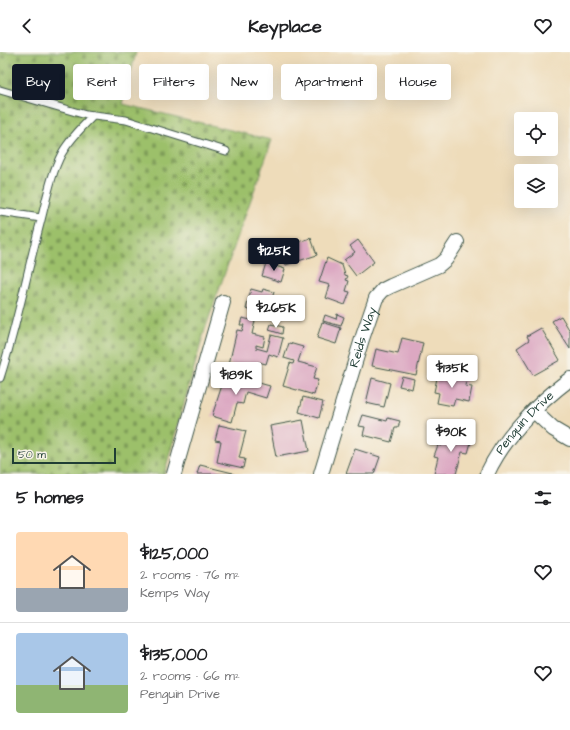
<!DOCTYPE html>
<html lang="en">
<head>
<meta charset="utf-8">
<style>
  body { margin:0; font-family:"Architects Daughter",sans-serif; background:#f2f2f2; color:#202124; height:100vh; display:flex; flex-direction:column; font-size:15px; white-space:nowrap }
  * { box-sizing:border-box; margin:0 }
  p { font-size:13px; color:#757577 }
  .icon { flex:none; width:22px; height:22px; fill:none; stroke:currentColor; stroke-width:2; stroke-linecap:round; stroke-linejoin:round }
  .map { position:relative; height:422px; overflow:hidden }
  .drawer { display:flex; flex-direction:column; background:#fff; flex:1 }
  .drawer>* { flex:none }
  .hud { position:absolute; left:12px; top:12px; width:546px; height:36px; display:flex; gap:8px }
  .tools { position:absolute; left:514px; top:60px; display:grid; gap:8px }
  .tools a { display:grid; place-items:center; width:44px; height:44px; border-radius:4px; background:#fff; box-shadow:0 4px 16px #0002; font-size:20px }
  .scale { position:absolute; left:12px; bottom:10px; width:104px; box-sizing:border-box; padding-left:4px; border:2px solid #1f3d34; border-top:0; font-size:11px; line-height:14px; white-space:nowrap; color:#1f3d34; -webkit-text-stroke:3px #f7f3e8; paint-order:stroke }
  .price { position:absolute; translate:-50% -34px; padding:0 9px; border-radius:4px; background:#fff; color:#222; font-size:13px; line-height:26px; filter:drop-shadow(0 1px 2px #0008) }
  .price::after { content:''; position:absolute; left:50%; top:24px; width:12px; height:9px; margin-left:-6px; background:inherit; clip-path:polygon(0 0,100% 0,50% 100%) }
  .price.selected { background:#111827; color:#fff }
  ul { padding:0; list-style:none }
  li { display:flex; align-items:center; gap:12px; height:100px; padding:0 16px }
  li+li { border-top:1px solid #e0e0e0 }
  li span { display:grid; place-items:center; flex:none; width:112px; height:80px; border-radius:4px; color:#555 }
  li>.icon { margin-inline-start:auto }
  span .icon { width:48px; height:48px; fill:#fffc; stroke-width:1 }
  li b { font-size:17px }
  h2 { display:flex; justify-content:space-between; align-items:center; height:48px; padding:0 16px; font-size:17px }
  .pill { padding:0 14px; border-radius:4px; background:#fff; box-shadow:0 4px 16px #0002; font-size:14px; line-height:36px }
  .pill.selected { background:#111827; color:#fff }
  header { display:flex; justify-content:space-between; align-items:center; height:52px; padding:0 16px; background:#fff; font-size:18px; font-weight:700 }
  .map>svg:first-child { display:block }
</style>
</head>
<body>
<header><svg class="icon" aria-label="back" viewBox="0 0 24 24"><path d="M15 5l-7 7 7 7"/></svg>Keyplace<svg class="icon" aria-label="heart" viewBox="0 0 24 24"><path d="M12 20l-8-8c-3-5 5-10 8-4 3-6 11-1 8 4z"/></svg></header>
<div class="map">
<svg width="570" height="422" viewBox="0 0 570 422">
  <defs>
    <pattern id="cemetery-stones" width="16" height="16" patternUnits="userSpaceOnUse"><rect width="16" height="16" fill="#9cc06b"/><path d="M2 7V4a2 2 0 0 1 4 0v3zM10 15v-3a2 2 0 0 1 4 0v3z" fill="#7f9d59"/></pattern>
  </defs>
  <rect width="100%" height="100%" fill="#f7f3e8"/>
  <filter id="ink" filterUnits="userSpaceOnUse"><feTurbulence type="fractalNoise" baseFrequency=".025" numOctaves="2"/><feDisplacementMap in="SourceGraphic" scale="8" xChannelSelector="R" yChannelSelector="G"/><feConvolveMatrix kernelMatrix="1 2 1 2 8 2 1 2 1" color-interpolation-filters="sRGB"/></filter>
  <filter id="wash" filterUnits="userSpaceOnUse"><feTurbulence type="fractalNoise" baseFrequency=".012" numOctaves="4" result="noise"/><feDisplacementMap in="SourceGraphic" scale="16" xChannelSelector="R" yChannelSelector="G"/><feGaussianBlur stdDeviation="0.9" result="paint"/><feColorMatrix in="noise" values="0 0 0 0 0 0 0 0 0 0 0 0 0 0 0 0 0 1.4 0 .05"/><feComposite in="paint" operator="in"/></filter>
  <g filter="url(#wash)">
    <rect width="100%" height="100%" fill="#eedcba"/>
    <!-- cemetery -->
    <path fill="url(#cemetery-stones)" stroke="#5e7e50" d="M0,0H136L123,52L272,88L205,277L164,422H0Z"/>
    <g id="blocks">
      <!-- building -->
      <path fill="#dca8c2" d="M311,186L317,203L286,213L280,196Z
        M358,188L374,210L356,224L344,208L355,200L350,194Z
        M327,206L342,213L345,223L348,224L346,228L349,229L346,239L350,240L345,253L326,246L330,233L319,230Z
        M266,211L285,217L281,230L262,224Z
        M251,237L262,240L263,237L274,240L266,266L256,263L257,260L246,257Z
        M337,262L344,265L341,274L323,269L325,263L336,267Z
        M561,264L570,279V297L552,269Z
        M242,266L255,269L252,282L265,285L263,295L256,293V296L267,299L271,283L283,286L278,305L269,302L266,312L258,310L256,318L229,312L237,278L242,279L244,273H240Z
        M322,270L341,276L336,292L317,286Z
        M271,272L283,275L282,282L269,278Z
        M541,276L560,308L533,323L517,296L529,288L527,284Z
        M402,286L423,291L416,323L372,314L376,297L398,302Z
        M289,291L303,295L298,310L317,315L313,327L318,328L314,343L283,334L290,311L293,312L294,309L284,306Z
        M443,319L461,323L466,328L465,334L472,335L469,350L455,347L453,354L437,351L439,341L434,340L437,326L442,327Z
        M225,324L247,331L248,328L270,334L266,346L246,340L243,352L237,351L232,370L212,364Z
        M402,324L414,327L412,337L399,334Z
        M372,326L390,331L384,355L366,351Z
        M303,345L323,350L319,366L299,360Z
        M363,363L387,369L388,366L400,369L398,376H395L391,390L363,383L365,375L359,374Z
        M303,368L309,399L276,405L270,374Z
        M219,373L246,379L239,406L245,407L243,416L217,410L221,389L215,388Z
        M445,380L472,387L468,401L462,400L456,422H434L438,405L434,404L438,393L441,394Z
        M355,397L380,405L374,422H346Z
        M200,413L233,421V422H197Z"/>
    </g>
  </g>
  <g filter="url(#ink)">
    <use href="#blocks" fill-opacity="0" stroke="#3e5548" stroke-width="1"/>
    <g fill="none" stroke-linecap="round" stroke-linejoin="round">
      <!-- service casing -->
      <g stroke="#3e5548" stroke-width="9">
        <path id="service" d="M0,38L86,63L126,68L226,99
          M0,160L41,166
          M0,326C17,274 27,220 41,168C47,145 51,122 62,101C70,87 82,75 93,64"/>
      </g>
      <!-- minor casing -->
      <g stroke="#3e5548" stroke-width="16">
        <g id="minor">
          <path d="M534,359L553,377L570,387"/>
          <path d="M174,422L223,250"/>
          <path id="s1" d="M321,422L362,287L376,246L383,238L391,234L439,213L446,207L457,190"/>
          <path id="s2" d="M487,422C504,385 538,351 570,327"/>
        </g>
      </g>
      <!-- service -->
      <use href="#service" stroke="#fff" stroke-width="7"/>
      <!-- minor -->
      <use href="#minor" stroke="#fff" stroke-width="14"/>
    </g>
  </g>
  <g text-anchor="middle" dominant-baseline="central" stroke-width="3" stroke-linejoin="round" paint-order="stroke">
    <!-- street labels -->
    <g font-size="13" fill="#1f3d34" stroke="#f7f3e8">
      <text stroke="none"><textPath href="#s1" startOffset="143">Reids Way</textPath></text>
      <text stroke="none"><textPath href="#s2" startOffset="64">Penguin Drive</textPath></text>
    </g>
  </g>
</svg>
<div class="tools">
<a><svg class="icon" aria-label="locate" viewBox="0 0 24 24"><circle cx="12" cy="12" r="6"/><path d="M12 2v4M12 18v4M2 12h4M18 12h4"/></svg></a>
<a><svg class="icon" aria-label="layers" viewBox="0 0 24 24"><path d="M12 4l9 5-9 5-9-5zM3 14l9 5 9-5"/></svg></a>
</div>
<div class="scale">50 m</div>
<b class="price selected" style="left:274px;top:220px">$125K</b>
<b class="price" style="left:276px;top:277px">$265K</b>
<b class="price" style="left:452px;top:337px">$135K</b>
<b class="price" style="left:236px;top:344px">$189K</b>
<b class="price" style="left:451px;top:401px">$90K</b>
<div class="hud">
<a class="pill selected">Buy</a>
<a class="pill">Rent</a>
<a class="pill">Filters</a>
<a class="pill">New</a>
<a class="pill">Apartment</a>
<a class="pill">House</a>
</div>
</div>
<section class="drawer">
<h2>5 homes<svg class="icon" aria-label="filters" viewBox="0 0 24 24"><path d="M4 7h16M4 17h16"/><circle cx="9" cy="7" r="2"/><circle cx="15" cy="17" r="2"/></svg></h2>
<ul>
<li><span style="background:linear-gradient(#ffd9b3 70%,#9aa5b1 0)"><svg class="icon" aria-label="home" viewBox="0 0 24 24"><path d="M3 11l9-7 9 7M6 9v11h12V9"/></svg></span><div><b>$125,000</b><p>2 rooms · 76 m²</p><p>Kemps Way</p></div><svg class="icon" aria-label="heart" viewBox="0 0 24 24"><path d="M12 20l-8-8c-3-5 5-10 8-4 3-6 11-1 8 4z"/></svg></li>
<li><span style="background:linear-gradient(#a9c7e8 65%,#8fb573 0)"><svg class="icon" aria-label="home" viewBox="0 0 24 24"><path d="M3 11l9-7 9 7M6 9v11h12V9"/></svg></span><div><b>$135,000</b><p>2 rooms · 66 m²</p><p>Penguin Drive</p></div><svg class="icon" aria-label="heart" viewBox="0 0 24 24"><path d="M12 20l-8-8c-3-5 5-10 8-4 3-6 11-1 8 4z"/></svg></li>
</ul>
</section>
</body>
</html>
